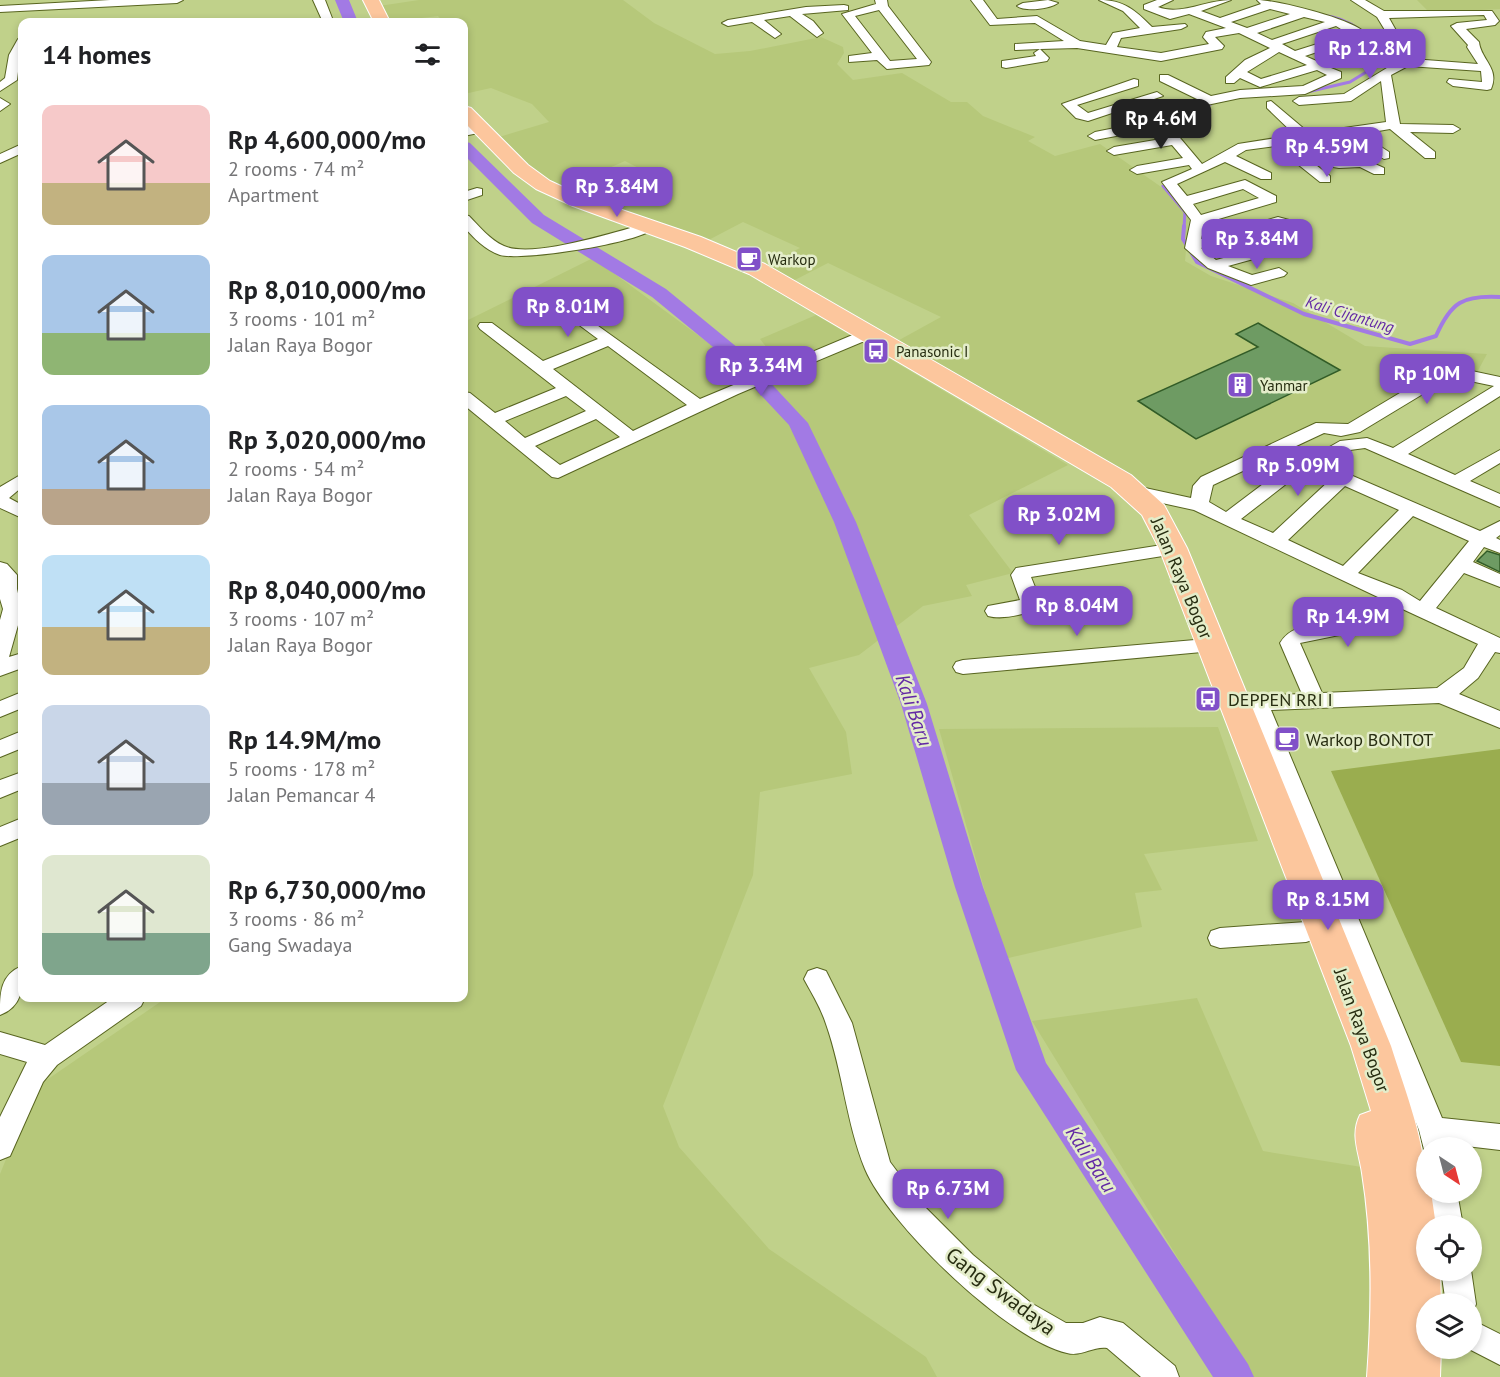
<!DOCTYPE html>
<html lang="en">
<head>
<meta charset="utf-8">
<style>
  body { margin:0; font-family:"PT Sans",sans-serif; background:#f6f6f6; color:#202124; height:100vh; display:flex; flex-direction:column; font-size:22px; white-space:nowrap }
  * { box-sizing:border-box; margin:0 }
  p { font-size:20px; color:#757577 }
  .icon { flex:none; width:33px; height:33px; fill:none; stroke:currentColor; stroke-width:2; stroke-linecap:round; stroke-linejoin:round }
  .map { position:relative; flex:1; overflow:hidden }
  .details { position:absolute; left:18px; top:18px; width:450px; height:984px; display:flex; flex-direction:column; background:#fff; border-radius:12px; box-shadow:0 3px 9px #0003 }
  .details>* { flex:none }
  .needle { width:39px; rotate:144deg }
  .tools { position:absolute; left:1416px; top:1137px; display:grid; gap:12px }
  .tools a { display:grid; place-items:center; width:66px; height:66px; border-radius:50%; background:#fff; box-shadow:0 3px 9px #0003; font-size:30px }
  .price { position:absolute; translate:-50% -51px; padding:0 14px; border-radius:12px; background:#8150c8; color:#fff; font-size:20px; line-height:39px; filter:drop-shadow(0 2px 3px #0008) }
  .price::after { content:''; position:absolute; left:50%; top:36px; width:18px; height:14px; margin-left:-9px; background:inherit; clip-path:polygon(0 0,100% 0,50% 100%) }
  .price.current { background:#222; color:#fff }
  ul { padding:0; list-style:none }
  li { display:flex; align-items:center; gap:18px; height:150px; padding:0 24px }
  li span { display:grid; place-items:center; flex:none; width:168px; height:120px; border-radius:12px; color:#555 }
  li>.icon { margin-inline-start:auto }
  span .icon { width:72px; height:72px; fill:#fffc; stroke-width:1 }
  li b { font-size:26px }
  h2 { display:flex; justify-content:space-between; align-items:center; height:72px; padding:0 24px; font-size:26px }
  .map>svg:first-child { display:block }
</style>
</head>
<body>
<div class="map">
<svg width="1500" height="1377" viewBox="0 0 1500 1377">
  <rect width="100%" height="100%" fill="#c0d18a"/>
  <!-- built -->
  <path fill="#b6c87a" d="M419,0H623L654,23L715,54L750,51L821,37L843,47L844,53L837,64L853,80L902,73L951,102H967L983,116L1035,137L1028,141L1055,156L1100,144L1174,196L1189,219L1185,261L1211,276L1293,303L1365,346L1487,354L1475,376L1444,375L1348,436L1327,425L1206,480L1187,504L1137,490L892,344L941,317L828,263L787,284L756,270L800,248L743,222L699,245L589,206L648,173L625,161L559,190L544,182L499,137L549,122L532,104L491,88L464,94V22H443L438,16L389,22L379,6Z
    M1417,0H1500V9L1430,13Z
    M593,258L755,377L781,366L760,339L816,315L1068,465L969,515L1013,573L966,585L972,596L923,606L859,655L809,668L846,732L852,774L760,792L753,875L663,1106L679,1147L769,1249L926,1357L937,1377H0V1174L35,1088L166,998H464V322Z
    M1218,727L1258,841L1144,854L1162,890L1135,893L1142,927L1004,959L939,729Z
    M1197,998L1263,1151L1374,1169L1390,1377H1251L1032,1021Z"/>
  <!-- green -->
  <path fill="#9aad4f" d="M1500,749V1066L1461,1062L1331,771Z"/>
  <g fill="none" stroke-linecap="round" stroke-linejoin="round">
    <!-- stream-far1 -->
    <path stroke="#a27ae4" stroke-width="3" d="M1303,93L1350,82L1381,63C1371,34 1351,18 1321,15
      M1174,115L1211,104
      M1163,186L1185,212L1184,228"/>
    <!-- stream -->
    <path stroke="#a27ae4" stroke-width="4" d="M1184,226L1183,239L1197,262L1304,314L1410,344L1436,336C1451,302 1463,295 1500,297"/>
    <!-- river -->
    <path fill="#a27ae4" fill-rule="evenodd" d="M335,0H349L358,22H344Z
      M464,141L470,143L544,215L666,289L738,348L808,423L856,522L927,704L983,887L1046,1063L1248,1364L1254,1377H1213L1016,1070L955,887L901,704L834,522L789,425L724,356L652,297L532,223L464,155Z"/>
  </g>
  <!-- building -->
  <path fill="#6e9b63" stroke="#325c27" stroke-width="1.5" d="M1258,323L1340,370L1196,439L1138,401L1258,347L1236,334Z
    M1487,551L1500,555V572L1477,561Z"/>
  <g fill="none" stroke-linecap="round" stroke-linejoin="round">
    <!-- minor casing -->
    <g stroke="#586520" stroke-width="2">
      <path id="minor" d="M110,0H183L177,3L0,12V6Z
        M313,0H325L332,18L330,20H322Z
        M875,0H887L888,6L931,62L929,65L887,69L877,60L849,62V56L872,53L842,14L876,4ZM879,10L917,59L890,61L855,16Z
        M971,0H983L997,19L1037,16L1080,41L1106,45L1113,33L1140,28L1123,11L1099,0C1124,0 1135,10 1152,27L1185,24L1187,26L1181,29L1121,38L1117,47L1161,53L1209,44L1203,37L1206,32L1226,28L1189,14L1170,19L1144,9V5L1157,0H1173L1158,7C1180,16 1206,0 1231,0L1201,11L1220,18L1261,4L1257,0C1276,0 1353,19 1365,33C1369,37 1375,45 1379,51L1331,68L1341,72V78L1305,94L1240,98L1183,110L1168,119L1170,126L1202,164L1238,144L1295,135L1267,108V102L1271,101L1309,133L1386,122L1381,81L1351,101L1299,105L1293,101L1299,97L1344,94L1400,60L1397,50L1377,17L1351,0H1365L1384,11H1492L1499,21L1495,25L1466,29L1479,42C1481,60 1500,68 1491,89L1487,90L1453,86L1447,82L1449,79L1482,82L1481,71L1408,66L1391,75L1400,124L1453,125L1460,129L1453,133L1410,132L1435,152V158H1425L1390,129L1361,134L1389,152V158L1384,159L1347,136L1316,140L1336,160H1366L1384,168V174H1374L1360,167L1339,168L1327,166L1303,142L1289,144L1330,176V182H1320L1275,146L1246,150L1236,156L1271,173V179H1261L1225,162L1177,184L1187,196L1245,180L1276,196V202L1205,223L1201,239L1278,217L1289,220L1303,240L1297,247L1228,266L1252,275L1279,268L1287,273L1284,276L1251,285L1246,283L1208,268L1185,248L1191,220L1162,182L1192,169L1189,165L1137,174L1130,170L1137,166L1183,158L1172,145L1114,155L1107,151L1114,147L1167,138L1158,128L1095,140L1088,136L1095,132L1155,120L1156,115L1174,104L1197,99L1160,81V75H1168L1211,96L1240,90L1303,86L1327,75L1317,70L1260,87L1240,78L1234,83H1226V77L1245,60L1270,48L1239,33L1215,37L1224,46L1222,49L1161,61L1077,48L1040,49L1049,58L1047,61L1006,68L1002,67V61L1036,56L1034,53L1040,49L1015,50V44L1064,41L1035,23L990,25ZM1270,9L1290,14L1247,28L1231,22ZM1484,15L1487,20L1457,23L1451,26L1468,45L1467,47L1478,64L1412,59L1389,18ZM1304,17L1325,22L1272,40L1257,33ZM1336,26L1349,34L1295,51L1282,44ZM1356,39L1365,50L1321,63L1305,56ZM1279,52L1307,65L1261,79L1247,72ZM1243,189L1259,198L1201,215L1193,204ZM1278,226L1287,241L1216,260L1201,248Z
        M1048,0L1058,3C1050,9 1025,12 1017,6L1023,3Z
        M844,5L848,6V10L802,14L813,21L823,33L817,37L790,16L764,20L781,34L775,38L752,22L728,26L722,23L728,20L806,7Z
        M18,39H22L17,80L0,91V82L5,78L9,55Z
        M1134,79L1138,80V86L1077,105L1088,113L1157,92L1163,96L1088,121L1076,118L1062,104Z
        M0,98L10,104L0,111Z
        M473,126L478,127V133L464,136V128Z
        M22,144V153L0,163V154Z
        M477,188L482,189V195L464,201V192Z
        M464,215L469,216C479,226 490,240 504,246C534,259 617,231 649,223L656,227C642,243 522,261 500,255C485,250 474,238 464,227Z
        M548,290L700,399L862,331L868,329L876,334L874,337L738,394L558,478L552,477L464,405V392L470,393L495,413L556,388L480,329L478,326L480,323H492L543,361L598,339L543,298L540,295ZM608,346L687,405L633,431L553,369ZM566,396L586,411L525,438L505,421ZM596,419L620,437L560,465L535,446Z
        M1453,367L1500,377V396L1408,454L1455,475L1500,450V463L1470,481L1500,494V507L1365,448L1350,450L1325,464L1480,531L1500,521V535L1496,538L1500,540V553L1484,547L1473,562L1500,574V587L1464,573L1436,608L1500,638V653L1495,652L1478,678L1459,694L1500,711V728L1439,703L1271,710L1442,1118L1500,1124V1150L1449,1144L1450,1148H1426V1157L1419,1130L1250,711L1238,709L1235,704L1238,699L1246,696L1302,694L1280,643C1294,620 1321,628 1344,622C1358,618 1370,608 1380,598L1194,510L1130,496L1127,492L1136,486L1191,498L1193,486L1201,477L1316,423L1348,424L1440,369ZM1451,377L1494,386L1393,448L1367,438L1340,441L1305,461L1283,469L1226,512L1209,502L1213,485L1324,433L1341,436L1360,432ZM1310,471L1330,480L1273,533L1241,519L1295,477ZM1345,486L1399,510L1343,566L1288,540ZM1413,516L1469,541L1420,601L1402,590L1358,573ZM1396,606L1478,644L1464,668L1437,688L1322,693L1300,643L1359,631L1379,621Z
        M22,474V487L9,498L22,505V518L0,508V487Z
        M1162,545L1169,547L1172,551L1169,555L1031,577L1041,602C1033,615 1002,620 988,616L985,611L988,606L1020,600L1011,575L1016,568Z
        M0,562L7,564L17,575V589L22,611L9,657L22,653V668L0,676V620L3,609L0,599Z
        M1195,640L1202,642L1205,647L1202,652L963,674L956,672L953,667L956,662L963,660Z
        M22,692V708L0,717V701Z
        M22,731V748L0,757V740Z
        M22,772V789L0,798V780Z
        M22,818V837L0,846V827Z
        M1306,922L1315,925L1318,932L1315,939L1306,942L1220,948L1211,945L1208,938L1211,931L1220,928Z
        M22,966C24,987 22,1007 0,1015C0,993 0,975 22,966Z
        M817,968L826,971L852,1023L890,1162L920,1202L973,1255L1031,1303L1066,1323H1083L1100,1317L1123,1323L1175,1366L1179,1377H1141L1107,1348C1093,1346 1081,1357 1067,1353C1008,1340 888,1224 865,1169C846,1122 843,1072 826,1024C821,1008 812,994 804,979L808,971Z
        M113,998H145L141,1006L57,1065L43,1082L10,1156L0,1160V1117L27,1062L0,1054V1032L45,1045Z
        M1429,1192H1457L1463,1226H1435Z
        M1441,1270H1471L1476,1304L1472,1315V1304H1446Z
        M1472,1320L1500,1334V1365L1467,1348H1472Z"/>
    </g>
    <!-- highway casing -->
    <g stroke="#fff" stroke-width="2">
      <path id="highway" d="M363,0H379L390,22H374Z
        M464,106L471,108L528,165L550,181L587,198L701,237L765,264L1131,475L1164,505L1187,548L1391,1046C1406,1094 1426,1142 1426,1192H1431L1436,1226H1426V1270H1440L1441,1304H1426V1348H1441L1440,1377H1367C1372,1309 1373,1241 1362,1173C1359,1152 1350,1135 1360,1115L1371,1111L1351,1046L1159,548L1142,515L1111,487L749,274L685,247L573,206L536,189L514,173L464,122Z"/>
    </g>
    <!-- minor -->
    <use href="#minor" fill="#fff" fill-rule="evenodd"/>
    <!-- highway -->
    <use href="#highway" fill="#fcc69d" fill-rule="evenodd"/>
  </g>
  <!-- icons -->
  <defs>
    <g id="cafe-square" transform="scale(1.35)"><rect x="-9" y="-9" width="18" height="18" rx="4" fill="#8150c8" stroke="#e4edca"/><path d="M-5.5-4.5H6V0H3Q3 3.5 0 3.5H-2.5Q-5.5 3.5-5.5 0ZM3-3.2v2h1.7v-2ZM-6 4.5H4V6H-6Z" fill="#fff"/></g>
    <g id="bus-square" transform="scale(1.35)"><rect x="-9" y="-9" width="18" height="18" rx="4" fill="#8150c8" stroke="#e4edca"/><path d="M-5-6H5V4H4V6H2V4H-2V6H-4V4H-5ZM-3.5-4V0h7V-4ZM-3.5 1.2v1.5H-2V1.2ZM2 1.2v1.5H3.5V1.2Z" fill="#fff"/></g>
    <g id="building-square" transform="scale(1.35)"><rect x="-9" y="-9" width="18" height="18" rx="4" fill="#8150c8" stroke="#e4edca"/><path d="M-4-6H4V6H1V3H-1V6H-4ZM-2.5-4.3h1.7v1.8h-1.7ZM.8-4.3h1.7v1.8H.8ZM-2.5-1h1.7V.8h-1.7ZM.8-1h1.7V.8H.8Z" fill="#fff"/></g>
  </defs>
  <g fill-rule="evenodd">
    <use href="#cafe-square" x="749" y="259"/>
    <use href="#bus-square" x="876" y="351"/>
    <use href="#building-square" x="1240" y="385"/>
    <use href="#bus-square" x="1208" y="699"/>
    <use href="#cafe-square" x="1287" y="739"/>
  </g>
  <g text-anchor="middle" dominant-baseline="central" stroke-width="5" stroke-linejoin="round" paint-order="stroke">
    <!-- far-poi labels -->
    <g font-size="15" fill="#272d11" stroke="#e4edca" text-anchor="start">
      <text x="768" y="259">Warkop</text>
      <text x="896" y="351">Panasonic I</text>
      <text x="1260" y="385">Yanmar</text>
    </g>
    <!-- far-water labels -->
    <g font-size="16" font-style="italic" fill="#6228a4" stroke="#e4edca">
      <text transform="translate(1350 314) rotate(17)">Kali Cijantung</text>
    </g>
    <!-- street labels -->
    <g font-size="18" fill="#272d11" stroke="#e4edca">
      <text transform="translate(1182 578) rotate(67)">Jalan Raya Bogor</text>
      <text transform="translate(1362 1030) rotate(70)">Jalan Raya Bogor</text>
    </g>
    <!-- poi labels -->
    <g font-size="18" fill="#272d11" stroke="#e4edca" text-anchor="start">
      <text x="1228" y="699">DEPPEN RRI I</text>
      <text x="1306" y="739">Warkop BONTOT</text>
    </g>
    <!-- water labels -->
    <g font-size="20" font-style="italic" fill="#6228a4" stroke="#e4edca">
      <text transform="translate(914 710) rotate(71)">Kali Baru</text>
      <text transform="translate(1091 1159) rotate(57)">Kali Baru</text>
    </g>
    <!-- near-street labels -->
    <g font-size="21" fill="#272d11" stroke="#e4edca">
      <text transform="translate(1001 1291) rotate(37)">Gang Swadaya</text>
    </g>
  </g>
</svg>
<div class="tools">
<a><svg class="needle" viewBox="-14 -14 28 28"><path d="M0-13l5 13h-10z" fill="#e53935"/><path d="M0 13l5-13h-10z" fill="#757577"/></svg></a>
<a><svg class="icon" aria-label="locate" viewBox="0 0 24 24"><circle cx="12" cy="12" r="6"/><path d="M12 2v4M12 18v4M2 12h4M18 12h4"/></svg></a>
<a><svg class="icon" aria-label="layers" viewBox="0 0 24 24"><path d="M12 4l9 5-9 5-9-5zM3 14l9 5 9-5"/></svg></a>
</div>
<b class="price" style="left:1370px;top:80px">Rp 12.8M</b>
<b class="price current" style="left:1161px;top:150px">Rp 4.6M</b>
<b class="price" style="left:1327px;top:178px">Rp 4.59M</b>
<b class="price" style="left:617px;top:218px">Rp 3.84M</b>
<b class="price" style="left:1257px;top:270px">Rp 3.84M</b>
<b class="price" style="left:568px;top:338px">Rp 8.01M</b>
<b class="price" style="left:761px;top:397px">Rp 3.34M</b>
<b class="price" style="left:1427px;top:405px">Rp 10M</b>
<b class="price" style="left:1298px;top:497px">Rp 5.09M</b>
<b class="price" style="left:1059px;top:546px">Rp 3.02M</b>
<b class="price" style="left:1077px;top:637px">Rp 8.04M</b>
<b class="price" style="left:1348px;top:648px">Rp 14.9M</b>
<b class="price" style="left:1328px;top:931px">Rp 8.15M</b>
<b class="price" style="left:948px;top:1220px">Rp 6.73M</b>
<section class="details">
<h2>14 homes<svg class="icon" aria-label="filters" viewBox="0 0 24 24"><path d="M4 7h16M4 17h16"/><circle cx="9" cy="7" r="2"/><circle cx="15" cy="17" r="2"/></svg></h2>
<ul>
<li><span style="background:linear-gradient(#f6c9c9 65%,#c2b280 0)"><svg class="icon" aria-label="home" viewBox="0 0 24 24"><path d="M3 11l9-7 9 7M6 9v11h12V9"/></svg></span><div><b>Rp 4,600,000/mo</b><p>2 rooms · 74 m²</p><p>Apartment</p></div></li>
<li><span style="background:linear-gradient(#a9c7e8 65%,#8fb573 0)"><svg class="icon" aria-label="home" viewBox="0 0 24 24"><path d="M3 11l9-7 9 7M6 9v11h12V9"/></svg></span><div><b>Rp 8,010,000/mo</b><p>3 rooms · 101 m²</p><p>Jalan Raya Bogor</p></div></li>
<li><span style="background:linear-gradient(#a9c7e8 70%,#b9a48a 0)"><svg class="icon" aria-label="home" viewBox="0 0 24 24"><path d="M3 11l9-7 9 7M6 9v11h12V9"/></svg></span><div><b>Rp 3,020,000/mo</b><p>2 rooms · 54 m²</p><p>Jalan Raya Bogor</p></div></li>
<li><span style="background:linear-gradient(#bfe0f5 60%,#c2b280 0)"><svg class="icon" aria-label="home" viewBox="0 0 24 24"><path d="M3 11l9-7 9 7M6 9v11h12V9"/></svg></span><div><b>Rp 8,040,000/mo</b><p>3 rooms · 107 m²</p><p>Jalan Raya Bogor</p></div></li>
<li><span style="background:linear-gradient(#c9d6e8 65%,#9aa5b1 0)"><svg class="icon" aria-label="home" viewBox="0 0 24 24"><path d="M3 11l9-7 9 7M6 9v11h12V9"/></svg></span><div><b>Rp 14.9M/mo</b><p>5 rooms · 178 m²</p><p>Jalan Pemancar 4</p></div></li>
<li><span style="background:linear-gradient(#dfe7d0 65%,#7fa58c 0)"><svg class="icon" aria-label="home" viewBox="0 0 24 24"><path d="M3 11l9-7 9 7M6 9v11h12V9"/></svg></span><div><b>Rp 6,730,000/mo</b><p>3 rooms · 86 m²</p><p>Gang Swadaya</p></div></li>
</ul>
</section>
</div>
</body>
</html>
